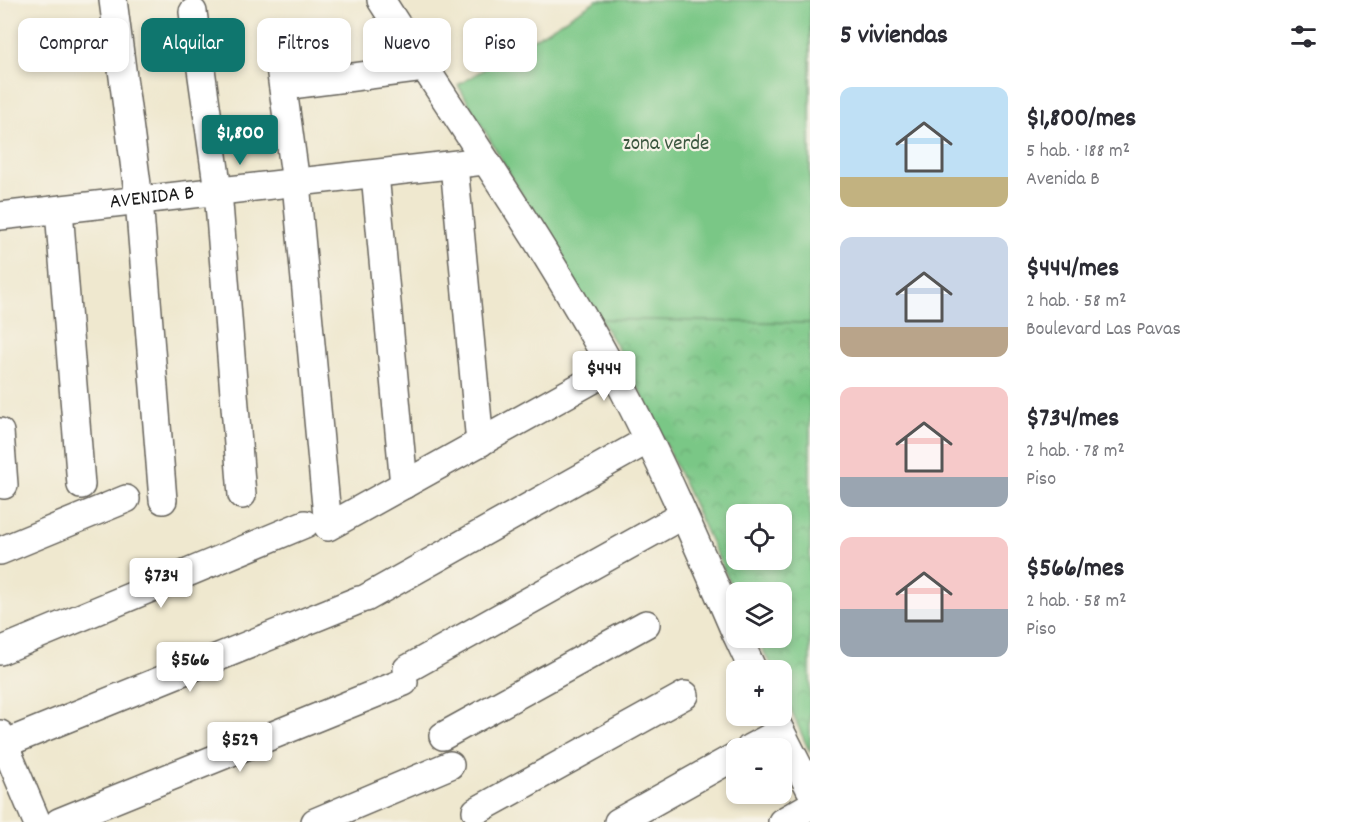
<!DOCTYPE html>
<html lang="es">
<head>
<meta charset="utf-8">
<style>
  body { margin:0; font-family:Dekko,sans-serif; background:#f7f7f7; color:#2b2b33; height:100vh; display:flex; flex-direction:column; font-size:22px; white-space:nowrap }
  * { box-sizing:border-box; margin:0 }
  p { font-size:20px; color:#7c7c81 }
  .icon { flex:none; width:33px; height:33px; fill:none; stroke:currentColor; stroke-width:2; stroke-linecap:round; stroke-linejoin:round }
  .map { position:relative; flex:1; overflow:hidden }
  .panel { display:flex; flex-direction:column; background:#fff; width:540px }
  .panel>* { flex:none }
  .banner { position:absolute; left:18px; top:18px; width:570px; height:54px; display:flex; gap:12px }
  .tools { position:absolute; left:726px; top:504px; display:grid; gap:12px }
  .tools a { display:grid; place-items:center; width:66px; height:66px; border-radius:12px; background:#fff; box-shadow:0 3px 9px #0003; font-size:30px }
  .price { position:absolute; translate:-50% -51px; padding:0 14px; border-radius:6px; background:#fff; color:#222; font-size:20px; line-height:39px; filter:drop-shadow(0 2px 3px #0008) }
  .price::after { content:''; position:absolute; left:50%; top:36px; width:18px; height:14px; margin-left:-9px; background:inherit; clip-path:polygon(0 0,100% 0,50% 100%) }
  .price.on { background:#0f766e; color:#fff }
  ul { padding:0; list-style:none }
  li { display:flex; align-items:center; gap:18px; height:150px; padding:0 30px }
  li span { display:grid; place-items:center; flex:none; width:168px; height:120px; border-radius:12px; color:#555 }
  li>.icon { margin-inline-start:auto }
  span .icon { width:72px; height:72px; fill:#fffc; stroke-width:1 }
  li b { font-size:26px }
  h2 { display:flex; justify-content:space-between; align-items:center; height:72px; padding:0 30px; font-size:26px }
  .chip { padding:0 21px; border-radius:12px; background:#fff; box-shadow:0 3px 9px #0003; font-size:21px; line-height:54px }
  .chip.on { background:#0f766e; color:#fff }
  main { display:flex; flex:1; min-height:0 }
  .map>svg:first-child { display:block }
</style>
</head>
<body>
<main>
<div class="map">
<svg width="810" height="822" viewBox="0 0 810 822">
  <defs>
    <pattern id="park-crowns" width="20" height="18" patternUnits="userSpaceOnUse" patternTransform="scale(1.5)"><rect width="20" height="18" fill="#7ac786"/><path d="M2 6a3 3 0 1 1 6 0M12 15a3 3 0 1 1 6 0" fill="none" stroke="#69aa73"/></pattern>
  </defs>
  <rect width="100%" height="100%" fill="#f7f3e8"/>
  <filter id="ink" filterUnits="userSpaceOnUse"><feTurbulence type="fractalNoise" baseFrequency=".0167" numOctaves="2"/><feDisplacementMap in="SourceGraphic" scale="12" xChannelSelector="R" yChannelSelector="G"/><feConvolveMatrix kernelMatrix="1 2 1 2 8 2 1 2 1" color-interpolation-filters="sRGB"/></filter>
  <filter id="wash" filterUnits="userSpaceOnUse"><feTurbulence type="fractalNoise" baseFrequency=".008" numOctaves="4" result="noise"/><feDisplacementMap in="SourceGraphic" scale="24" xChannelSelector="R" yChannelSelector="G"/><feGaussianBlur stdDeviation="1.35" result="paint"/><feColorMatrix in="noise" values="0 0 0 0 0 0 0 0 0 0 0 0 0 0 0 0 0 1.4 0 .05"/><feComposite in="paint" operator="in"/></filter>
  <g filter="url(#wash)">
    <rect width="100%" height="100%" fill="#efe8cf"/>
    <!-- park -->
    <path fill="url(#park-crowns)" stroke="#4b7251" stroke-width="1.5" fill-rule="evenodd" d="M810,0V753L782,690V670H773L757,638H782V592H736V596L653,417L617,347L573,275ZM736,514H782V560H736Z"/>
    <!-- garden -->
    <path fill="#7ac786" stroke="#4b7251" stroke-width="1.5" d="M597,0H810V323L594,319L458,85Z"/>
  </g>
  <g filter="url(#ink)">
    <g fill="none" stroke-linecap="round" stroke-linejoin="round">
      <!-- minor casing -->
      <g stroke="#66635b" stroke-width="30">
        <g id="minor">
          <path d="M113,0L139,200L163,500"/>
          <path d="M381,0C460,124 545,244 615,374C660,458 698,546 736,634"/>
          <path d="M193,12L218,191L242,495"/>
          <path d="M275,31L296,183L328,527L612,369"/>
          <path d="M283,86L424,68"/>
          <path d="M454,165L480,443"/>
          <path d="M375,174L404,485"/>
          <path d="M59,210L81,485"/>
          <path id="s1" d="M0,216L484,161"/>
          <path d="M0,432L4,485"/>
          <path d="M0,551L126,499"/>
          <path d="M366,598L648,440"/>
          <path d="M738,638L753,670"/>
          <path d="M0,651L305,524"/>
          <path d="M407,669L683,515"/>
          <path d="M773,716L810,789"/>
          <path d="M0,734L37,822"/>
          <path d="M443,736L646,624"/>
          <path d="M4,744L359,600"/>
          <path d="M750,748L780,732"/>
          <path d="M476,811L685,695"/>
          <path d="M59,822L404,682"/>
          <path d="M315,822L450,765"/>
          <path d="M618,822L736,756"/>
          <path d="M782,822L810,806"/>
        </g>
      </g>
      <!-- minor -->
      <use href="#minor" stroke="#fff" stroke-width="27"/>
    </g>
  </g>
  <g text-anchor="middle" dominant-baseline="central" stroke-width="4.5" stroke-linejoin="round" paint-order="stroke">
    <!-- park labels -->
    <g font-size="21" fill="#3d5841" stroke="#f7f3e8">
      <text x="666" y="145">zona verde</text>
    </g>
    <!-- street labels -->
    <g font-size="21" fill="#1c1c1c" stroke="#f7f3e8">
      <text stroke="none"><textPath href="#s1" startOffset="153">AVENIDA B</textPath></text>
    </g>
  </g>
</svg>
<div class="tools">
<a><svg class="icon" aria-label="locate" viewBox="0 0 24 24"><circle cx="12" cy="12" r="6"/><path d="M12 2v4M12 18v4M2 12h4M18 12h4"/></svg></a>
<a><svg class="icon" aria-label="layers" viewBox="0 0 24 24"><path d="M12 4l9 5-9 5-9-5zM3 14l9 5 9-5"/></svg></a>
<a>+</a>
<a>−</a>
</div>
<b class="price on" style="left:240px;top:166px">$1,800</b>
<b class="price" style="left:604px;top:402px">$444</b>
<b class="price" style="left:161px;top:609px">$734</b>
<b class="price" style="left:190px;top:693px">$566</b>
<b class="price" style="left:240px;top:773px">$529</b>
<div class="banner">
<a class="chip">Comprar</a>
<a class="chip on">Alquilar</a>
<a class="chip">Filtros</a>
<a class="chip">Nuevo</a>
<a class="chip">Piso</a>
</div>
</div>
<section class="panel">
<h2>5 viviendas<svg class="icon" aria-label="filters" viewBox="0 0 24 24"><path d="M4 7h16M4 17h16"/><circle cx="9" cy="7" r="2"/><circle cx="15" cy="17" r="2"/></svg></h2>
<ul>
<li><span style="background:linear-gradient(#bfe0f5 75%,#c2b280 0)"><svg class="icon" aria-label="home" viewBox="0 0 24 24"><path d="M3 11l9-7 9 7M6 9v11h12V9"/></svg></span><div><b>$1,800/mes</b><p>5 hab. · 188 m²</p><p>Avenida B</p></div></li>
<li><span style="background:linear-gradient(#c9d6e8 75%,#b9a48a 0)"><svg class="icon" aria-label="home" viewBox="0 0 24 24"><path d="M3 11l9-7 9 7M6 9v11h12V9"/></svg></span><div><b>$444/mes</b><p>2 hab. · 58 m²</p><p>Boulevard Las Pavas</p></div></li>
<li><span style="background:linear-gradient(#f6c9c9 75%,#9aa5b1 0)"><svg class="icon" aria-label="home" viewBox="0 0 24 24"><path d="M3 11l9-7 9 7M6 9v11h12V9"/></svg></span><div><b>$734/mes</b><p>2 hab. · 78 m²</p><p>Piso</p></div></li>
<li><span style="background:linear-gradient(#f6c9c9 60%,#9aa5b1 0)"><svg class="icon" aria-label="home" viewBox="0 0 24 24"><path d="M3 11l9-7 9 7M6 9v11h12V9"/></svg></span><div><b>$566/mes</b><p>2 hab. · 58 m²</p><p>Piso</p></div></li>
</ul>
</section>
</main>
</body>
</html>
